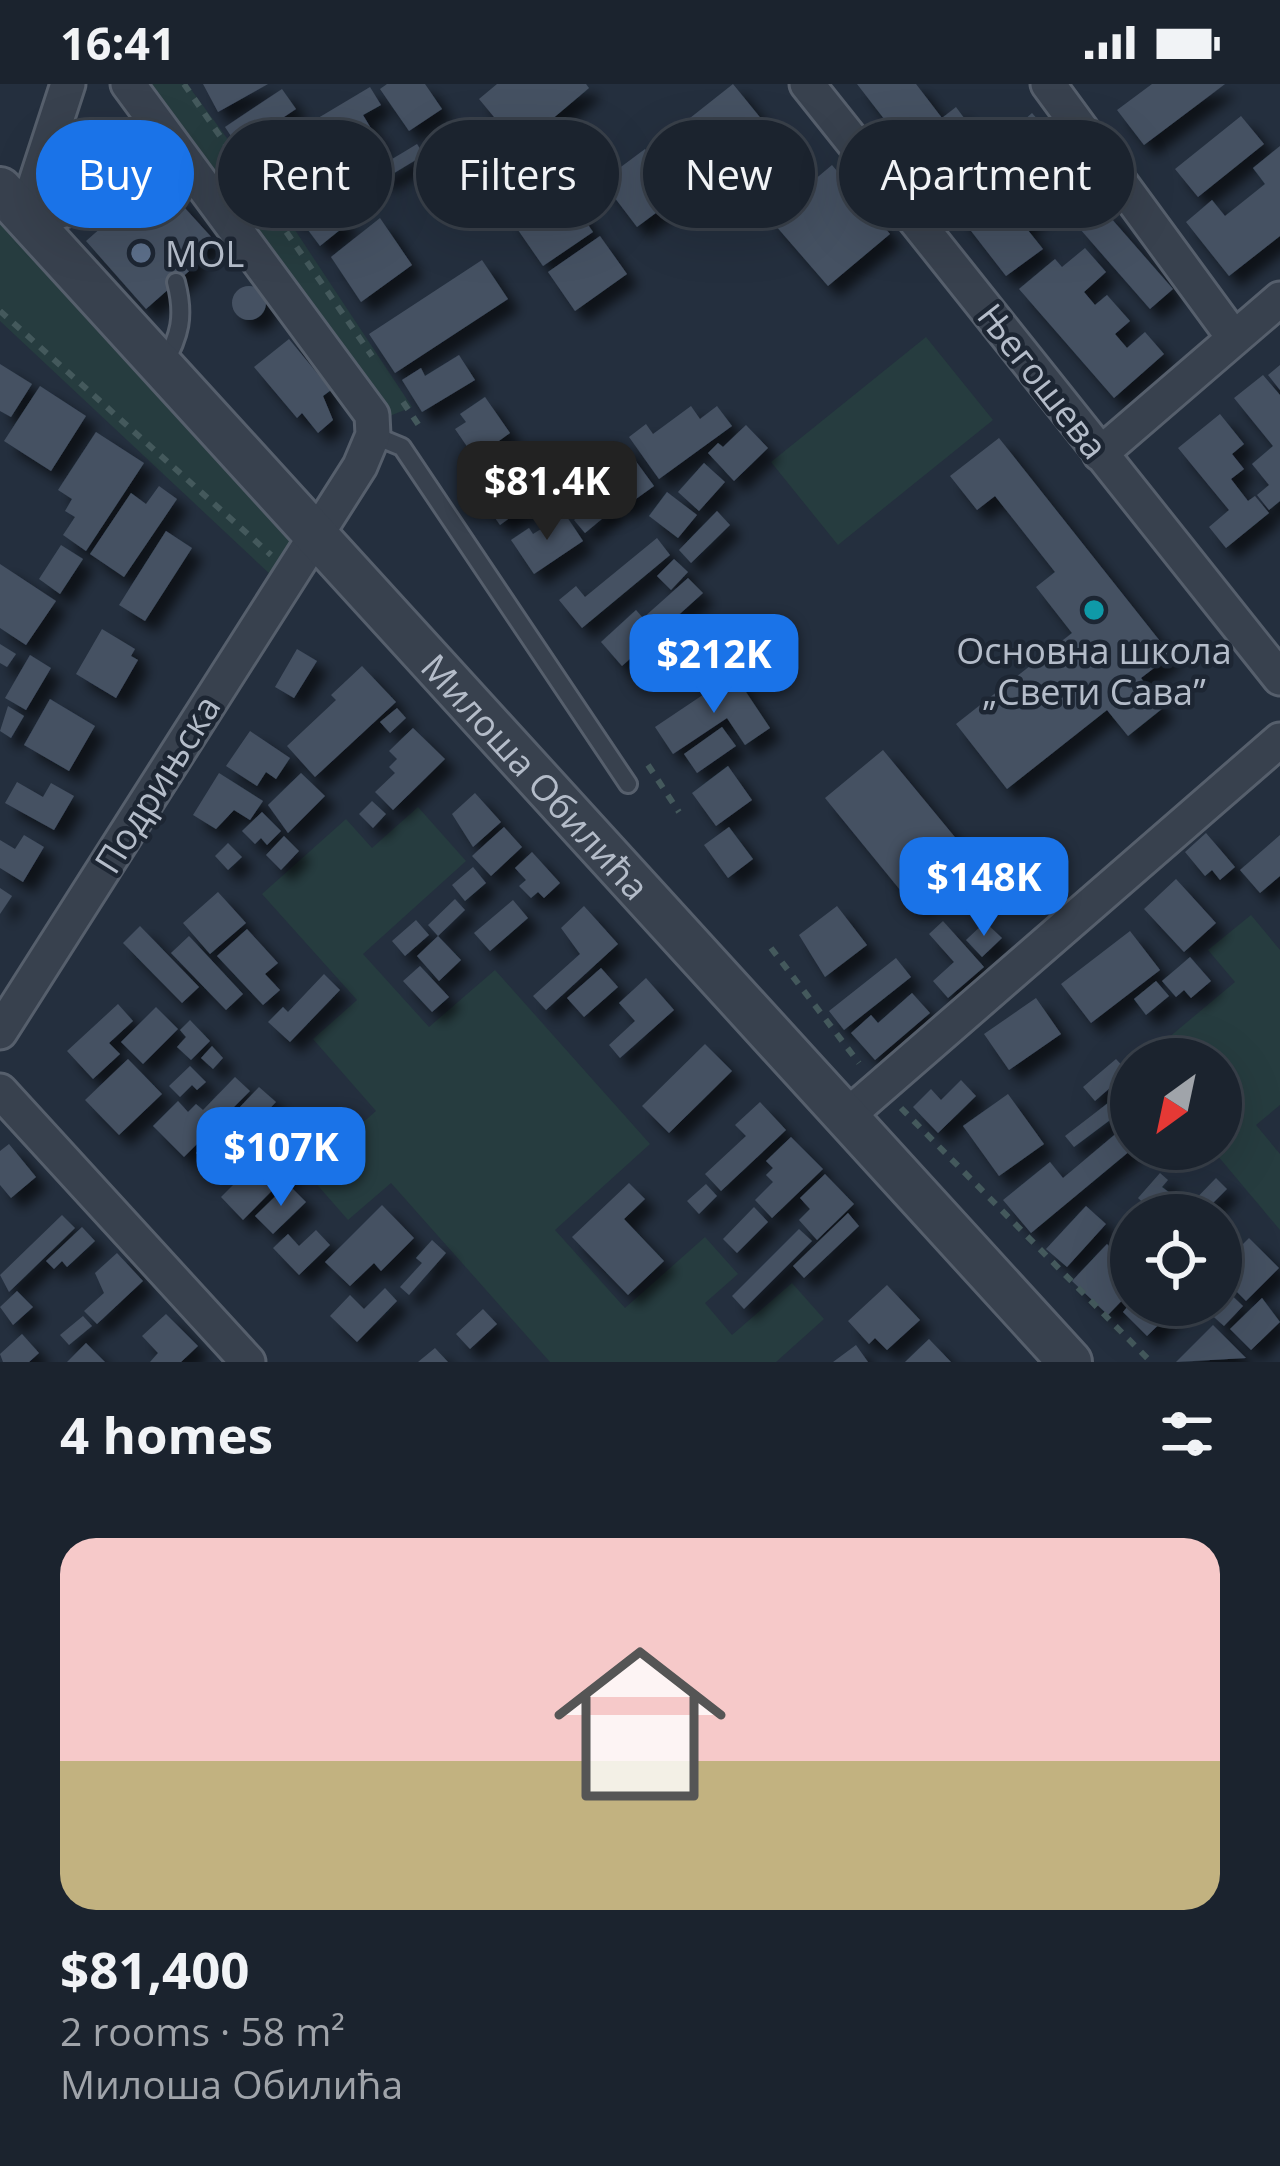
<!DOCTYPE html>
<html lang="en">
<head>
<meta charset="utf-8">
<style>
  body { margin:0; font-family:"Open Sans",sans-serif; background:#282f3a; color:#f1f3f6; height:100vh; display:flex; flex-direction:column; font-size:45px; white-space:nowrap }
  * { box-sizing:border-box; margin:0 }
  p { font-size:39px; color:#a0a4aa }
  .icon { flex:none; width:66px; height:66px; fill:none; stroke:currentColor; stroke-width:2; stroke-linecap:round; stroke-linejoin:round }
  .map { position:relative; height:1278px; overflow:hidden }
  .details { display:flex; flex-direction:column; background:#1b232e; flex:1 }
  .details>* { flex:none }
  .guide { position:absolute; left:36px; top:36px; width:1209px; height:108px; display:flex; gap:24px }
  .needle { width:78px; rotate:213deg }
  .fabs { position:absolute; left:1110px; top:954px; display:grid; gap:24px }
  .fabs a { display:grid; place-items:center; width:132px; height:132px; border-radius:50%; background:#1b232e; box-shadow:0 12px 48px #0002,0 0 0 3px #39404a; font-size:60px }
  .price { position:absolute; translate:-50% -102px; padding:0 27px; border-radius:24px; background:#1a73e8; color:#fff; font-size:39px; line-height:78px; filter:drop-shadow(0 3px 6px #0008) }
  .price::after { content:''; position:absolute; left:50%; top:72px; width:36px; height:27px; margin-left:-18px; background:inherit; clip-path:polygon(0 0,100% 0,50% 100%) }
  .price.on { background:#222; color:#fff }
  ul { padding:0; list-style:none }
  li { display:grid; align-content:center; gap:24px; height:636px; padding:0 60px }
  li+li { border-top:3px solid #39404a }
  li span { display:grid; place-items:center; height:372px; border-radius:36px; color:#555 }
  li>.icon { margin-inline-start:auto }
  span .icon { width:216px; height:216px; fill:#fffc; stroke-width:1 }
  li b { font-size:51px }
  h2 { display:flex; justify-content:space-between; align-items:center; height:144px; padding:0 60px; font-size:51px }
  .chip { padding:0 42px; border-radius:54px; background:#1b232e; box-shadow:0 12px 48px #0002,0 0 0 3px #39404a; font-size:42px; line-height:108px }
  .chip.on { background:#1a73e8; color:#fff }
  .status { display:flex; justify-content:space-between; align-items:center; height:84px; padding:0 60px; background:#1b232e; direction:ltr }
  .status svg { height:33px; fill:currentColor }
  .map>svg:first-child { display:block }
</style>
</head>
<body>
<div class="status"><b>16:41</b><svg viewBox="0 0 49 12"><path d="M0 12V9h3v3zM5 12V6h3v6zM10 12V3h3v9zM15 12V0h3v12zM26 1h20v11H26zM47 4h2v5h-2z"/></svg></div>
<div class="map">
<svg width="1280" height="1278" viewBox="0 0 1280 1278">
  <defs>
    <filter id="shadow"><feDropShadow dx="11" dy="11" stdDeviation="6" flood-color="#0009"/></filter>
  </defs>
  <rect width="100%" height="100%" fill="#242f3e"/>
  <!-- green -->
  <path fill="#263c3f" d="M116,0H187L297,149L412,323L370,340Z
    M0,100L311,437L272,492L0,237Z
    M926,253L993,336L838,461L771,378Z
    M418,723L466,777L363,870L429,943L495,886L650,1060L555,1146L625,1224L705,1153L738,1190L705,1219L732,1251L792,1199L824,1235L776,1278H550L391,1099L348,1136L306,1088L376,1027L313,955L357,916L262,810L346,735L372,764Z
    M1251,831L1280,866V1021L1256,1041L1280,1070V1146L1212,1065H1221V975H1143L1235,898L1208,866Z"/>
  <!-- building -->
  <path fill="#455162" filter="url(#shadow)" d="M203,0H268L218,28Z
    M387,0H425L442,25L409,47L380,5Z
    M497,0H586L589,4L519,63L479,15Z
    M733,0L763,37L721,71L690,34Z
    M857,0H916L942,34L956,23L967,38L952,49L1006,118L1031,99L1048,120L1023,140L1043,165L1006,192Z
    M1152,0H1225L1144,61L1117,26Z
    M370,3L381,21L363,31L381,61L337,87L308,40Z
    M282,5L296,25L284,33L297,53L252,84L225,43Z
    M1032,29L1053,53L1016,86L995,62Z
    M1241,32L1264,60L1198,113L1175,85Z
    M484,44L524,91L485,124L445,77Z
    M417,60L424,71L381,97L374,86Z
    M1051,62L1076,92L1056,110L1030,80Z
    M1280,62V152L1229,192L1186,138L1212,116L1225,132L1265,100L1253,84Z
    M311,64L340,102L296,136L266,98Z
    M645,65L680,111L637,143L602,97Z
    M832,81L890,150L828,202L769,134Z
    M559,98L593,148L543,182L509,133Z
    M174,112L214,156L191,176L196,181L146,225L86,157L135,114L152,132Z
    M331,122L346,141L320,162L305,142Z
    M1103,125L1173,205L1150,225L1080,145Z
    M380,134L412,181L361,218L331,173Z
    M600,152L627,190L575,227L548,188Z
    M1085,164L1106,188L1084,208L1095,221L1107,211L1130,237L1115,250L1127,264L1145,248L1164,270L1114,314L1019,205L1055,175L1062,183Z
    M482,176L508,215L395,289L369,250Z
    M232 219a17 17 0 1 1 34 0a17 17 0 1 1-34 0Z
    M289,255L331,306L323,312L333,336L318,349L302,329L297,334L254,283Z
    M459,271L475,296L422,328L402,296L421,284L425,292Z
    M0,280L32,300L11,333L0,327Z
    M1280,281V306L1268,291Z
    M1263,291L1280,311V417L1269,426L1257,411L1269,401L1252,380L1273,362L1234,314Z
    M40,302L86,332L51,387L4,357Z
    M485,313L510,349L475,374L455,345L466,338L460,330Z
    M691,322L700,335L717,322L732,342L659,395L629,353L646,340L653,350Z
    M1220,330L1244,360L1232,370L1244,385L1231,395L1248,417L1255,412L1269,429L1226,464L1209,443L1229,426L1178,364Z
    M746,341L768,364L734,397L708,369L718,359L723,363Z
    M96,348L144,379L86,467L63,451L75,433L65,427L72,415L58,406Z
    M999,354L1171,571L1141,594L1163,624L1128,652L1107,626L1007,705L956,640L1072,549L1036,503L1055,488L995,412L977,426L950,392Z
    M624,361L654,402L622,425L592,385Z
    M704,379L725,398L699,427L678,408Z
    M539,385L552,403L500,441L476,407L501,389L512,404Z
    M159,402L177,415L124,493L90,470L131,409L146,420Z
    M667,408L697,431L678,454L649,432Z
    M604,411L615,424L585,449L574,436Z
    M717,427L730,441L691,479L679,466Z
    M565,430L583,457L534,490L511,456L529,444L533,450Z
    M166,447L192,464L145,537L119,521Z
    M657,454L670,471L582,544L559,516L576,502L585,513Z
    M61,461L83,475L60,510L39,495Z
    M674,475L688,488L671,506L657,492Z
    M0,480L56,517L26,561L0,544Z
    M688,494L703,509L622,582L601,558L636,526L643,534Z
    M673,541L685,551L659,581L646,571Z
    M102,545L135,565L131,572L138,576L116,614L76,590Z
    M0,560L16,570L7,583L0,579Z
    M297,565L317,577L294,614L275,603Z
    M30,571L51,584L26,626L5,614Z
    M362,582L396,618L315,693L287,662L336,616L331,611Z
    M734,590L770,644L745,661L727,634L673,670L655,643Z
    M50,615L95,642L69,687L24,661Z
    M8,622L24,632L11,654L0,647Z
    M397,624L406,634L390,649L380,638Z
    M722,643L736,662L697,689L684,670Z
    M413,644L445,675L393,726L375,708L395,689L389,683L397,675L389,667Z
    M250,647L290,674L276,695L266,688L257,702L226,682Z
    M883,666L973,775L914,823L825,714Z
    M728,682L752,716L716,742L692,709Z
    M219,689L263,717L250,736L234,726L216,745L193,731Z
    M301,689L325,712L288,749L268,721Z
    M17,698L43,713L51,699L74,712L54,746L5,719Z
    M475,709L501,738L473,763L452,730Z
    M372,717L386,730L373,744L359,730Z
    M262,728L281,747L267,761L261,754L255,760L242,747Z
    M504,743L522,763L491,792L472,772Z
    M729,743L753,775L728,794L704,761Z
    M1206,749L1235,783L1220,796L1212,786L1205,792L1185,768Z
    M24,751L44,763L23,798L0,784V756L15,765Z
    M1280,751V792L1260,809L1240,786Z
    M284,752L299,767L281,786L266,771Z
    M228,759L242,773L228,786L215,772Z
    M532,768L560,799L544,814L538,808L531,814L519,802L526,796L515,784Z
    M473,783L486,799L465,817L452,801Z
    M1176,795L1216,839L1184,868L1144,825Z
    M0,804L12,812L0,830Z
    M218,808L246,839L210,870L183,839Z
    M455,815L465,826L438,852L461,876L439,897L417,872L438,852L428,841Z
    M513,816L528,834L490,867L474,849Z
    M584,822L618,860L546,926L533,912L580,870L561,844Z
    M837,822L867,861L825,893L799,851Z
    M416,836L429,851L405,872L392,857Z
    M943,837L984,883L948,914L933,897L954,878L929,850Z
    M985,838L1002,854L982,873L966,856Z
    M140,842L199,903L182,919L123,859Z
    M247,845L278,879L265,890L280,906L263,921L217,872Z
    M1130,847L1160,886L1091,939L1061,900Z
    M189,852L243,910L226,926L171,869Z
    M1190,873L1211,897L1191,914L1184,906L1176,913L1162,897Z
    M896,874L911,893L844,946L829,927Z
    M420,882L449,913L432,928L403,897Z
    M601,884L618,903L584,933L567,914Z
    M324,890L340,906L290,958L268,938L283,923L288,928Z
    M646,894L674,926L620,974L609,961L635,937L619,919Z
    M1156,897L1169,912L1146,931L1134,915Z
    M912,909L930,929L875,976L851,949L871,931L878,939Z
    M1036,914L1061,950L1009,986L984,950Z
    M118,920L133,937L109,959L120,970L93,995L67,967Z
    M156,923L178,945L143,980L121,958Z
    M190,936L210,957L191,976L177,963L186,953L180,946Z
    M705,960L732,987L669,1049L642,1022Z
    M212,962L223,974L213,985L201,974Z
    M128,975L162,1010L119,1051L85,1016Z
    M1116,975L1128,988L1095,1017L1083,1003Z
    M190,982L206,998L197,1006L192,1001L180,1013L169,1002Z
    M235,993L250,1007L184,1073L153,1042L178,1017L188,1028L196,1020L203,1026Z
    M961,996L976,1012L938,1049L913,1023L931,1005L941,1016Z
    M259,1003L276,1018L246,1049L254,1057L230,1082L220,1073L211,1083L196,1069Z
    M1121,1009L1130,1021L1074,1063L1065,1052Z
    M1008,1010L1044,1060L999,1092L963,1042Z
    M760,1018L786,1046L721,1107L705,1090L746,1052L735,1041Z
    M1131,1037V1066L1031,1149L1003,1116L1050,1078L1063,1094Z
    M298,1051L313,1065L243,1136L221,1113L240,1094L247,1101Z
    M791,1053L823,1085L772,1134L755,1116L773,1098L766,1091L773,1084L766,1077Z
    M9,1060L36,1093L11,1114L0,1101V1067Z
    M1160,1089L1168,1096L1162,1103L1170,1109L1153,1128L1138,1114Z
    M825,1090L854,1120L817,1156L799,1136L810,1125L800,1114Z
    M1216,1094L1227,1105L1201,1131H1186L1183,1128Z
    M629,1099L645,1115L624,1135L664,1177L628,1211L572,1153Z
    M288,1100L306,1118L273,1150L255,1132Z
    M706,1100L717,1112L699,1130L687,1117Z
    M382,1121L414,1154L381,1187L374,1179L350,1202L325,1178Z
    M1086,1122L1106,1140L1067,1183L1046,1165Z
    M754,1123L768,1138L737,1169L723,1155Z
    M848,1129L859,1142L804,1194L793,1182Z
    M62,1131L75,1144L9,1208L0,1191Z
    M82,1143L95,1157L67,1183L62,1177L54,1185L46,1177Z
    M799,1145L812,1157L744,1225L732,1212Z
    M316,1146L330,1161L299,1191L273,1164L288,1150L299,1162Z
    M1125,1154L1131,1160V1207L1108,1231L1072,1197L1107,1160L1113,1167Z
    M1249,1154L1279,1184L1246,1217L1221,1192V1182Z
    M432,1156L446,1169L409,1211L400,1203L422,1179L416,1174Z
    M117,1169L143,1197L97,1240L84,1227L104,1209L95,1189Z
    M887,1201L920,1236L887,1266L875,1254L869,1260L848,1237Z
    M385,1204L397,1217L357,1258L330,1232L350,1211L364,1225Z
    M1226,1206L1243,1222L1224,1242L1207,1227L1221,1221Z
    M17,1207L33,1223L13,1241L0,1223Z
    M1262,1214L1280,1238L1251,1266L1230,1245Z
    M1129,1221H1179L1147,1252L1123,1228Z
    M483,1225L497,1240L470,1265L456,1250Z
    M166,1230L198,1262L181,1278H150L158,1269L142,1252Z
    M83,1232L92,1242L69,1261L60,1251Z
    M1213,1241L1246,1274L1176,1278Z
    M22,1250L39,1269L29,1278H3L0,1270Z
    M929,1255L951,1278H905Z
    M86,1259L105,1278H67Z
    M856,1261L868,1278H833Z
    M435,1264L448,1278H418Z"/>
  <g fill="none" stroke-linecap="round" stroke-linejoin="round">
    <!-- service casing -->
    <g stroke="#565f6c" stroke-width="22">
      <path id="service" d="M39,142L91,127L116,130
        M163,282C180,252 185,232 176,198
        M373,351L402,363L628,700"/>
    </g>
    <!-- minor casing -->
    <g stroke="#565f6c" stroke-width="39">
      <path id="minor" d="M807,0L1280,594
        M1048,0L1234,254
        M21,124L35,101L68,0
        M1100,370L1280,215
        M0,948L360,382L373,351L372,331L128,0
        M0,1007L248,1278
        M847,1032L1280,656"/>
    </g>
    <!-- tertiary casing -->
    <g stroke="#565f6c" stroke-width="48">
      <g id="tertiary">
        <path id="s1" d="M0,105L1070,1278"/>
      </g>
    </g>
    <!-- path -->
    <path stroke="#44595c" stroke-width="6" stroke-dasharray="9 9" stroke-linecap="butt" d="M184,0L372,272
      M0,227L271,471
      M403,318L422,346
      M648,681L679,728
      M771,864L859,979
      M901,1024L1151,1278"/>
    <!-- service -->
    <use href="#service" stroke="#38414e" stroke-width="16"/>
    <!-- minor -->
    <use href="#minor" stroke="#38414e" stroke-width="33"/>
    <!-- tertiary -->
    <use href="#tertiary" stroke="#38414e" stroke-width="42"/>
  </g>
  <!-- markers -->
  <circle fill="#5c6f8a" stroke="#1d2633" stroke-width="4.5" cx="141" cy="169" r="12"/>
  <circle fill="#0f9aa8" stroke="#1d2633" stroke-width="4.5" cx="1094" cy="526" r="12"/>
  <g text-anchor="middle" dominant-baseline="central" stroke-width="9" stroke-linejoin="round" paint-order="stroke">
    <!-- poi labels -->
    <g font-size="36" fill="#b4bcc9" stroke="#1d2633" text-anchor="start">
      <text x="165" y="169">MOL</text>
      <text x="1094" y="566" text-anchor="middle">Основна школа<tspan x="1094" dy="41">„Свети Сава”</tspan></text>
    </g>
    <!-- street labels -->
    <g font-size="36" fill="#b4bcc9" stroke="#1d2633">
      <text transform="translate(1043 297) rotate(52)">Његошева</text>
      <text stroke="none"><textPath href="#s1" startOffset="795">Милоша Обилића</textPath></text>
      <text transform="translate(157 700) rotate(-58)">Подрињска</text>
    </g>
  </g>
</svg>
<div class="fabs">
<a><svg class="needle" viewBox="-14 -14 28 28"><path d="M0-13l5 13h-10z" fill="#e53935"/><path d="M0 13l5-13h-10z" fill="#a0a4aa"/></svg></a>
<a><svg class="icon" aria-label="locate" viewBox="0 0 24 24"><circle cx="12" cy="12" r="6"/><path d="M12 2v4M12 18v4M2 12h4M18 12h4"/></svg></a>
</div>
<b class="price on" style="left:547px;top:459px">$81.4K</b>
<b class="price" style="left:714px;top:632px">$212K</b>
<b class="price" style="left:984px;top:855px">$148K</b>
<b class="price" style="left:281px;top:1125px">$107K</b>
<div class="guide">
<a class="chip on">Buy</a>
<a class="chip">Rent</a>
<a class="chip">Filters</a>
<a class="chip">New</a>
<a class="chip">Apartment</a>
</div>
</div>
<section class="details">
<h2>4 homes<svg class="icon" aria-label="filters" viewBox="0 0 24 24"><path d="M4 7h16M4 17h16"/><circle cx="9" cy="7" r="2"/><circle cx="15" cy="17" r="2"/></svg></h2>
<ul>
<li><span style="background:linear-gradient(#f6c9c9 60%,#c2b280 0)"><svg class="icon" aria-label="home" viewBox="0 0 24 24"><path d="M3 11l9-7 9 7M6 9v11h12V9"/></svg></span><div><b>$81,400</b><p>2 rooms · 58 m²</p><p>Милоша Обилића</p></div></li>
</ul>
</section>
</body>
</html>
